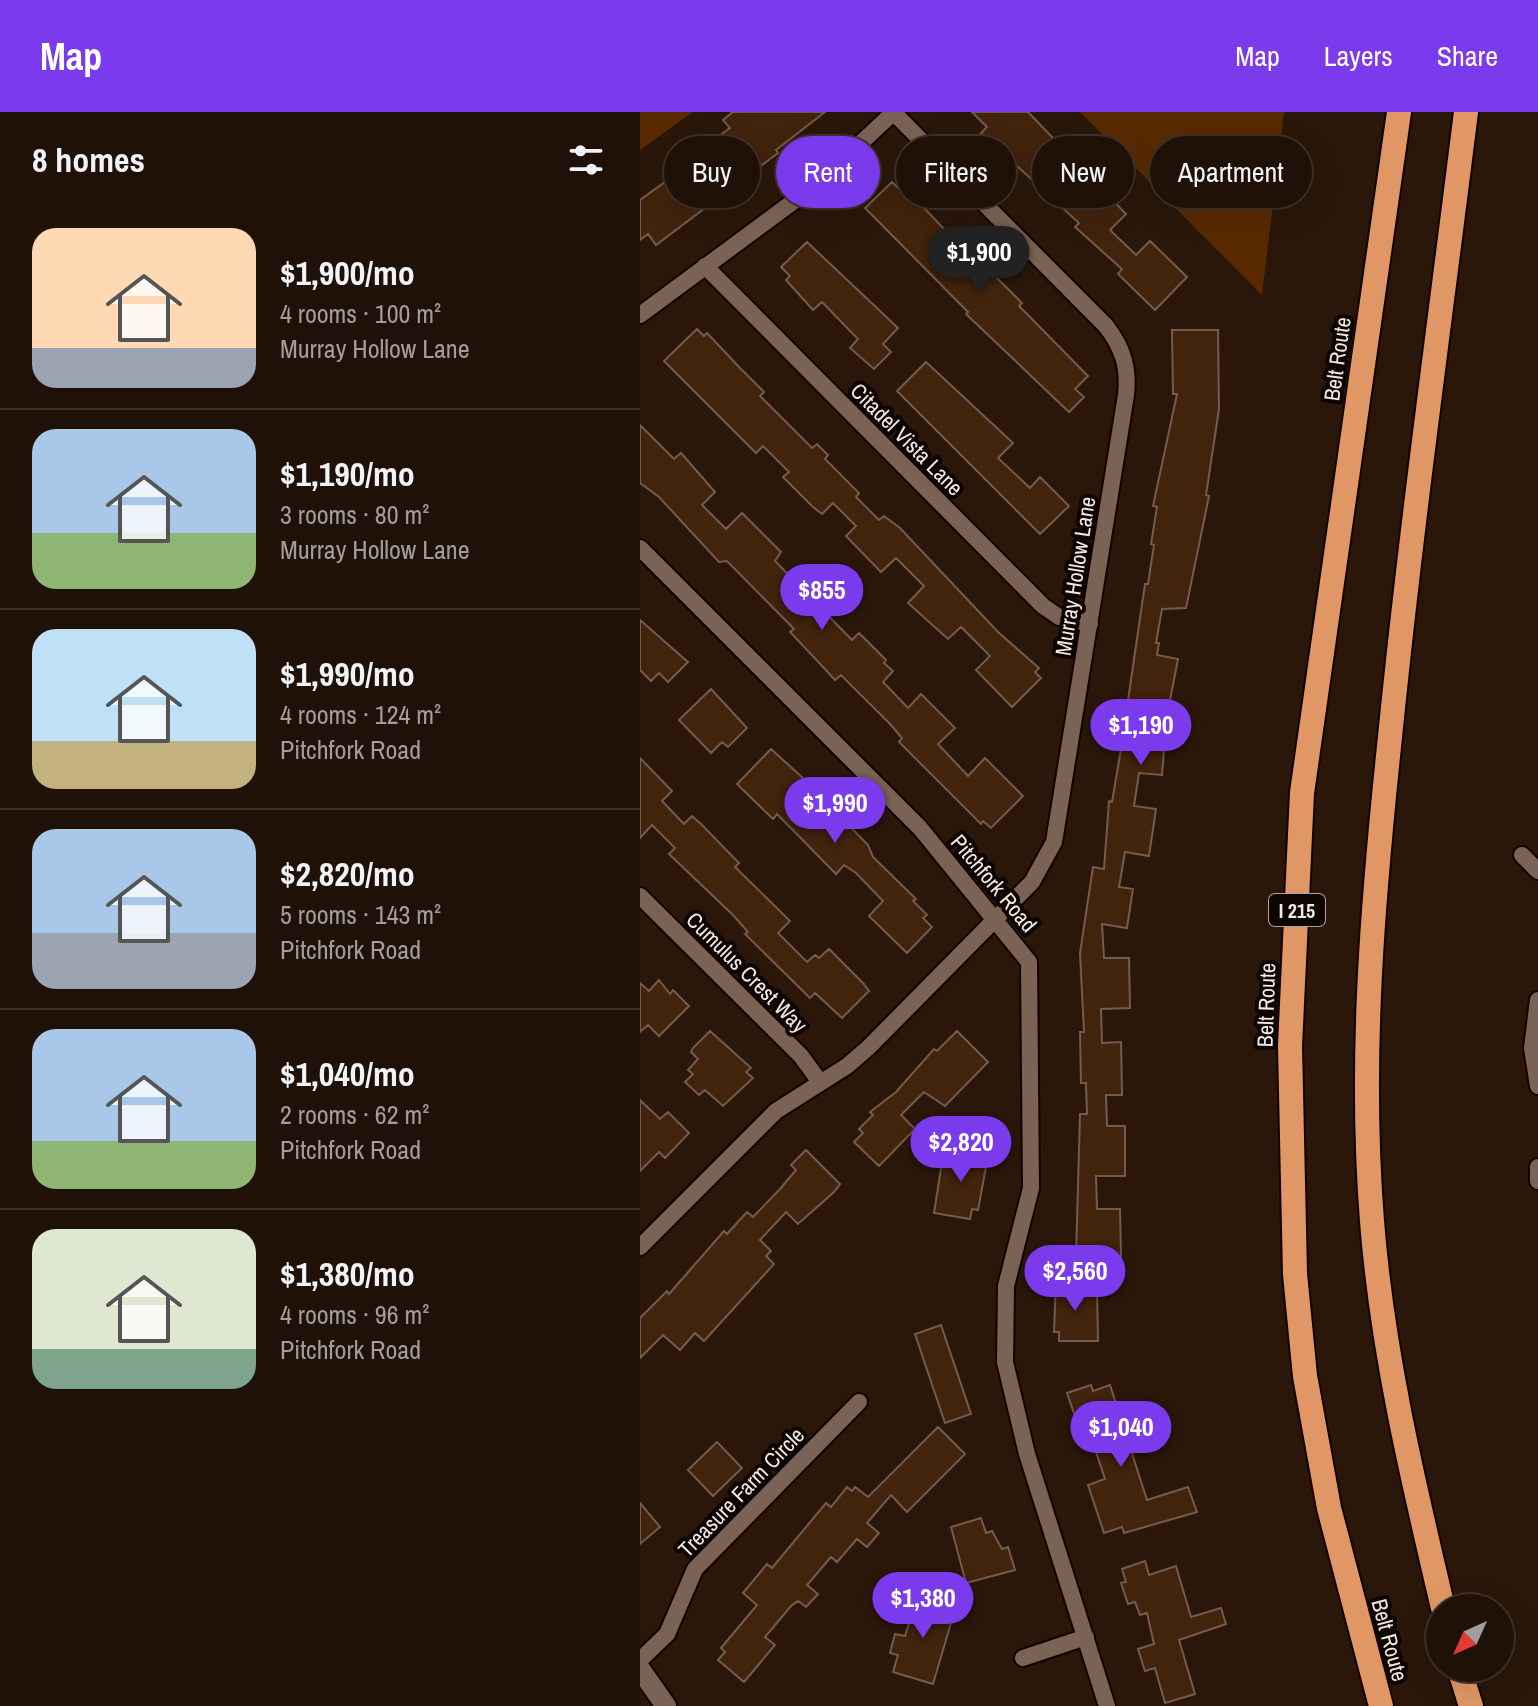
<!DOCTYPE html>
<html lang="en">
<head>
<meta charset="utf-8">
<style>
  body { margin:0; font-family:"Archivo Narrow",sans-serif; background:#281a12; color:#f1f3f6; height:100vh; display:flex; flex-direction:column; font-size:30px; white-space:nowrap }
  * { box-sizing:border-box; margin:0 }
  p { font-size:26px; color:#a29d9c }
  .icon { flex:none; width:44px; height:44px; fill:none; stroke:currentColor; stroke-width:2; stroke-linecap:round; stroke-linejoin:round }
  .map { position:relative; flex:1; overflow:hidden }
  .sheet { display:flex; flex-direction:column; background:#201108; width:640px }
  .sheet>* { flex:none }
  .top-card { position:absolute; left:24px; top:24px; width:754px; height:72px; display:flex; gap:16px }
  .needle { width:52px; rotate:225deg }
  .controls { position:absolute; left:786px; top:1482px; display:grid; gap:16px }
  .controls a { display:grid; place-items:center; width:88px; height:88px; border-radius:50%; background:#201108; box-shadow:0 8px 32px #0002,0 0 0 2px #3d3129; font-size:40px }
  .price { position:absolute; translate:-50% -68px; padding:0 18px; border-radius:28px; background:#7c3aed; color:#fff; font-size:26px; line-height:52px; filter:drop-shadow(0 2px 4px #0008) }
  .price::after { content:''; position:absolute; left:50%; top:48px; width:24px; height:18px; margin-left:-12px; background:inherit; clip-path:polygon(0 0,100% 0,50% 100%) }
  .price.on { background:#222; color:#fff }
  ul { padding:0; list-style:none }
  li { display:flex; align-items:center; gap:24px; height:200px; padding:0 32px }
  li+li { border-top:2px solid #3d3129 }
  li span { display:grid; place-items:center; flex:none; width:224px; height:160px; border-radius:24px; color:#555 }
  li>.icon { margin-inline-start:auto }
  span .icon { width:96px; height:96px; fill:#fffc; stroke-width:1 }
  li b { font-size:34px }
  h2 { display:flex; justify-content:space-between; align-items:center; height:96px; padding:0 32px; font-size:34px }
  .tag { padding:0 28px; border-radius:36px; background:#201108; box-shadow:0 8px 32px #0002,0 0 0 2px #3d3129; font-size:28px; line-height:72px }
  .tag.on { background:#7c3aed; color:#fff }
  header { display:flex; align-items:center; gap:48px; box-sizing:border-box; height:112px; padding:0 40px; background:#7c3aed; color:#fff }
  header strong { font-size:38px }
  nav { display:flex; gap:44px; margin-inline-start:auto; font-size:28px }
  main { display:flex; flex:1; min-height:0 }
  .map>svg:first-child { display:block }
</style>
</head>
<body>
<header>
<strong>Map</strong>
<nav><a>Map</a><a>Layers</a><a>Share</a></nav>
</header>
<main>
<section class="sheet">
<h2>8 homes<svg class="icon" aria-label="filters" viewBox="0 0 24 24"><path d="M4 7h16M4 17h16"/><circle cx="9" cy="7" r="2"/><circle cx="15" cy="17" r="2"/></svg></h2>
<ul>
<li><span style="background:linear-gradient(#ffd9b3 75%,#9aa5b1 0)"><svg class="icon" aria-label="home" viewBox="0 0 24 24"><path d="M3 11l9-7 9 7M6 9v11h12V9"/></svg></span><div><b>$1,900/mo</b><p>4 rooms · 100 m²</p><p>Murray Hollow Lane</p></div></li>
<li><span style="background:linear-gradient(#a9c7e8 65%,#8fb573 0)"><svg class="icon" aria-label="home" viewBox="0 0 24 24"><path d="M3 11l9-7 9 7M6 9v11h12V9"/></svg></span><div><b>$1,190/mo</b><p>3 rooms · 80 m²</p><p>Murray Hollow Lane</p></div></li>
<li><span style="background:linear-gradient(#bfe0f5 70%,#c2b280 0)"><svg class="icon" aria-label="home" viewBox="0 0 24 24"><path d="M3 11l9-7 9 7M6 9v11h12V9"/></svg></span><div><b>$1,990/mo</b><p>4 rooms · 124 m²</p><p>Pitchfork Road</p></div></li>
<li><span style="background:linear-gradient(#a9c7e8 65%,#9aa5b1 0)"><svg class="icon" aria-label="home" viewBox="0 0 24 24"><path d="M3 11l9-7 9 7M6 9v11h12V9"/></svg></span><div><b>$2,820/mo</b><p>5 rooms · 143 m²</p><p>Pitchfork Road</p></div></li>
<li><span style="background:linear-gradient(#a9c7e8 70%,#8fb573 0)"><svg class="icon" aria-label="home" viewBox="0 0 24 24"><path d="M3 11l9-7 9 7M6 9v11h12V9"/></svg></span><div><b>$1,040/mo</b><p>2 rooms · 62 m²</p><p>Pitchfork Road</p></div></li>
<li><span style="background:linear-gradient(#dfe7d0 75%,#7fa58c 0)"><svg class="icon" aria-label="home" viewBox="0 0 24 24"><path d="M3 11l9-7 9 7M6 9v11h12V9"/></svg></span><div><b>$1,380/mo</b><p>4 rooms · 96 m²</p><p>Pitchfork Road</p></div></li>
</ul>
</section>
<div class="map">
<svg width="898" height="1594" viewBox="0 0 898 1594">
  <rect width="100%" height="100%" fill="#2a170a"/>
  <!-- green -->
  <path fill="#592a02" d="M0,0H53L0,38Z
    M440,0H644L622,183Z"/>
  <!-- building -->
  <path fill="#42230c" stroke="#735c4d" stroke-width="2" d="M93,0H185L136,38L138,41L16,133L8,122L0,128V88L29,67L26,63L41,52L34,42L47,32L54,42L90,16L83,8Z
    M332,0H388L486,102L470,118L496,143L510,129L547,165L515,198L478,162L482,157L435,115L439,111L341,21L347,15Z
    M252,70L264,81L267,78L323,137L325,135L365,174L382,191L379,194L448,264L435,277L444,285L429,300L326,202L328,200L225,96Z
    M167,130L258,216L243,232L251,240L234,257L210,236L218,227L182,190L173,198L146,168L150,164L141,155Z
    M57,217L64,224L67,221L100,256L124,280L120,284L172,336L177,332L188,343L185,347L219,381L216,385L239,408L244,404L260,416L358,520L399,556L395,560L401,566L372,595L336,558L350,544L321,515L308,527L268,491L284,474L256,446L241,460L206,424L216,414L193,391L182,402L173,395L143,365L149,360L123,334L116,341L24,249Z
    M532,218H578L579,297L566,383L569,384L546,496L522,497L516,531H519L517,543L538,547L527,604L522,663L499,661L494,694L516,697L509,744L485,740L479,775L493,777L487,816L462,812L464,846H489L490,896L461,897L462,931L481,930L482,983H466L467,1014H485V1064H456L457,1097H480L481,1144L436,1145L440,1002H447L446,971H441L440,920H444L440,841L453,755L464,757L469,689L472,690L480,643L505,472H508L514,433L511,432L517,395L513,394L537,282H533Z
    M286,250L373,331L358,346L390,376L400,365L429,394L400,422L257,279Z
    M0,313L34,347L41,341L75,380L62,393L86,417L102,401L141,440L135,449L212,528L219,521L246,548L244,551L253,559L243,570L268,596L281,582L315,616L298,632L328,664L345,646L383,684L351,716L343,709L341,712L259,630L262,626L251,613L201,563L195,568L184,556L150,520L154,517L87,449L79,450L19,385L0,371Z
    M0,508L48,550L28,570L19,561L11,569L0,558Z
    M71,577L107,616L88,635L82,630L71,641L39,608Z
    M131,637L174,676L169,682L191,705L196,700L228,733L233,745L276,787L273,789L287,803L283,806L292,815L267,841L229,804L243,789L216,761L204,753L196,762L137,702L133,707L97,672Z
    M0,646L32,679L22,689L44,712L52,704L61,712L99,751L95,755L150,809L138,821L167,850L175,843L179,846L189,837L223,871L229,879L202,906L175,881L170,886L105,822L108,820L94,804L29,742L35,736L12,713L0,726Z
    M19,868L30,882L33,878L49,894L19,924L8,913L0,920V871L9,879Z
    M70,919L111,956L106,960L113,966L83,994L65,978L59,983L45,970L53,962L48,958L58,947L51,940L53,936Z
    M317,919L348,950L305,994L284,980L261,1003L275,1017L239,1054L214,1030L223,1021L219,1017L233,1003L230,1000L256,980L294,937L297,939Z
    M0,988L20,1007L28,1000L49,1021L25,1046L19,1040L0,1059Z
    M309,1037L348,1044L338,1098L332,1097L330,1107L294,1101L302,1050H306Z
    M166,1038L200,1072L194,1080L158,1112L146,1100L120,1128L131,1139L126,1144L134,1152L64,1229L55,1221L40,1238L23,1223L0,1246V1206L27,1179L29,1182L84,1119L87,1122L107,1100L113,1105L140,1077L156,1058L151,1053Z
    M437,1167V1180L457,1179L458,1229H419V1220H414L416,1168Z
    M301,1213L331,1302L305,1311L275,1222Z
    M451,1273L453,1279L470,1273L507,1388L548,1375L557,1400L484,1421L482,1415L464,1421L448,1373L465,1367L446,1310L438,1313L427,1281Z
    M298,1315L325,1342L267,1400L251,1383L227,1411L239,1421L227,1435L217,1427L197,1450L191,1445L167,1473L178,1482L166,1495L158,1489L151,1494L125,1525L135,1533L104,1570L78,1548L85,1540L81,1536L117,1493L103,1481L127,1452L132,1456L186,1391L191,1395L207,1375L212,1379L215,1375L228,1385Z
    M77,1330L102,1356L73,1384L48,1358Z
    M0,1391L20,1415L0,1432Z
    M341,1406L346,1421L352,1419L362,1437L368,1435L375,1458L326,1471L311,1415Z
    M505,1449L509,1463L536,1454L551,1505L581,1496L586,1512L539,1528L555,1582L525,1591L515,1556L505,1559L498,1537L514,1532L507,1501L500,1503L495,1490L488,1492L481,1471L486,1470L482,1457Z
    M278,1482L316,1494L293,1572L253,1560L258,1543L250,1541L255,1522L265,1524Z"/>
  <g fill="none" stroke-linecap="round" stroke-linejoin="round">
    <!-- minor casing -->
    <g stroke="#120300" stroke-width="20">
      <path id="minor" d="M65,154L403,494L419,505L450,512
        M0,203L177,72L254,0
        M0,436L280,716L389,850L391,1076L366,1174L365,1250L387,1342L467,1594
        M882,743L898,759
        M0,784L161,944L180,970
        M898,888L892,936L898,974
        M898,1055V1069
        M0,1135L136,999L207,954L229,935L392,770L414,730L486,283C489,256 483,236 466,214L254,1
        M383,1546L446,1525
        M0,1548L27,1522L55,1457L219,1290"/>
    </g>
    <!-- tertiary casing -->
    <g stroke="#120300" stroke-width="24">
      <path id="tertiary" d="M0,1557L26,1594"/>
    </g>
    <!-- motorway casing -->
    <g stroke="#120300" stroke-width="28">
      <path id="motorway" d="M803,1496C773,1369 742,1239 732,1109C719,946 733,786 750,625C771,416 800,208 826,0
        M819,1556L831,1594
        M741,1594L689,1396L665,1264L655,1162L650,934L662,681L759,0"/>
    </g>
    <!-- minor -->
    <use href="#minor" stroke="#7a6354" stroke-width="16"/>
    <!-- tertiary -->
    <use href="#tertiary" stroke="#7a6354" stroke-width="20"/>
    <!-- motorway -->
    <use href="#motorway" stroke="#e19765" stroke-width="24"/>
  </g>
  <g text-anchor="middle" dominant-baseline="central" stroke-width="8" stroke-linejoin="round" paint-order="stroke">
    <!-- shield labels -->
    <rect fill="#0c0502" stroke="#afa49d" stroke-width="2" x="629" y="782" width="56" height="32" rx="6"/>
    <g font-size="20" font-weight="bold" fill="#f5e8df">
      <text x="657" y="798">I 215</text>
    </g>
    <!-- street labels -->
    <g font-size="22" fill="#f5e8df" stroke="#0c0502">
      <text transform="translate(697 247) rotate(-82)">Belt Route</text>
      <text transform="translate(267 327) rotate(45)">Citadel Vista Lane</text>
      <text transform="translate(435 464) rotate(-81)">Murray Hollow Lane</text>
      <text transform="translate(354 771) rotate(50)">Pitchfork Road</text>
      <text transform="translate(107 860) rotate(45)">Cumulus Crest Way</text>
      <text transform="translate(626 893) rotate(-88)">Belt Route</text>
      <text transform="translate(101 1380) rotate(-46)">Treasure Farm Circle</text>
      <text transform="translate(750 1528) rotate(75)">Belt Route</text>
    </g>
  </g>
</svg>
<div class="controls">
<a><svg class="needle" viewBox="-14 -14 28 28"><path d="M0-13l5 13h-10z" fill="#e53935"/><path d="M0 13l5-13h-10z" fill="#a29d9c"/></svg></a>
</div>
<b class="price on" style="left:339px;top:182px">$1,900</b>
<b class="price" style="left:182px;top:520px">$855</b>
<b class="price" style="left:501px;top:655px">$1,190</b>
<b class="price" style="left:195px;top:733px">$1,990</b>
<b class="price" style="left:321px;top:1072px">$2,820</b>
<b class="price" style="left:435px;top:1201px">$2,560</b>
<b class="price" style="left:481px;top:1357px">$1,040</b>
<b class="price" style="left:283px;top:1528px">$1,380</b>
<div class="top-card">
<a class="tag">Buy</a>
<a class="tag on">Rent</a>
<a class="tag">Filters</a>
<a class="tag">New</a>
<a class="tag">Apartment</a>
</div>
</div>
</main>
</body>
</html>
